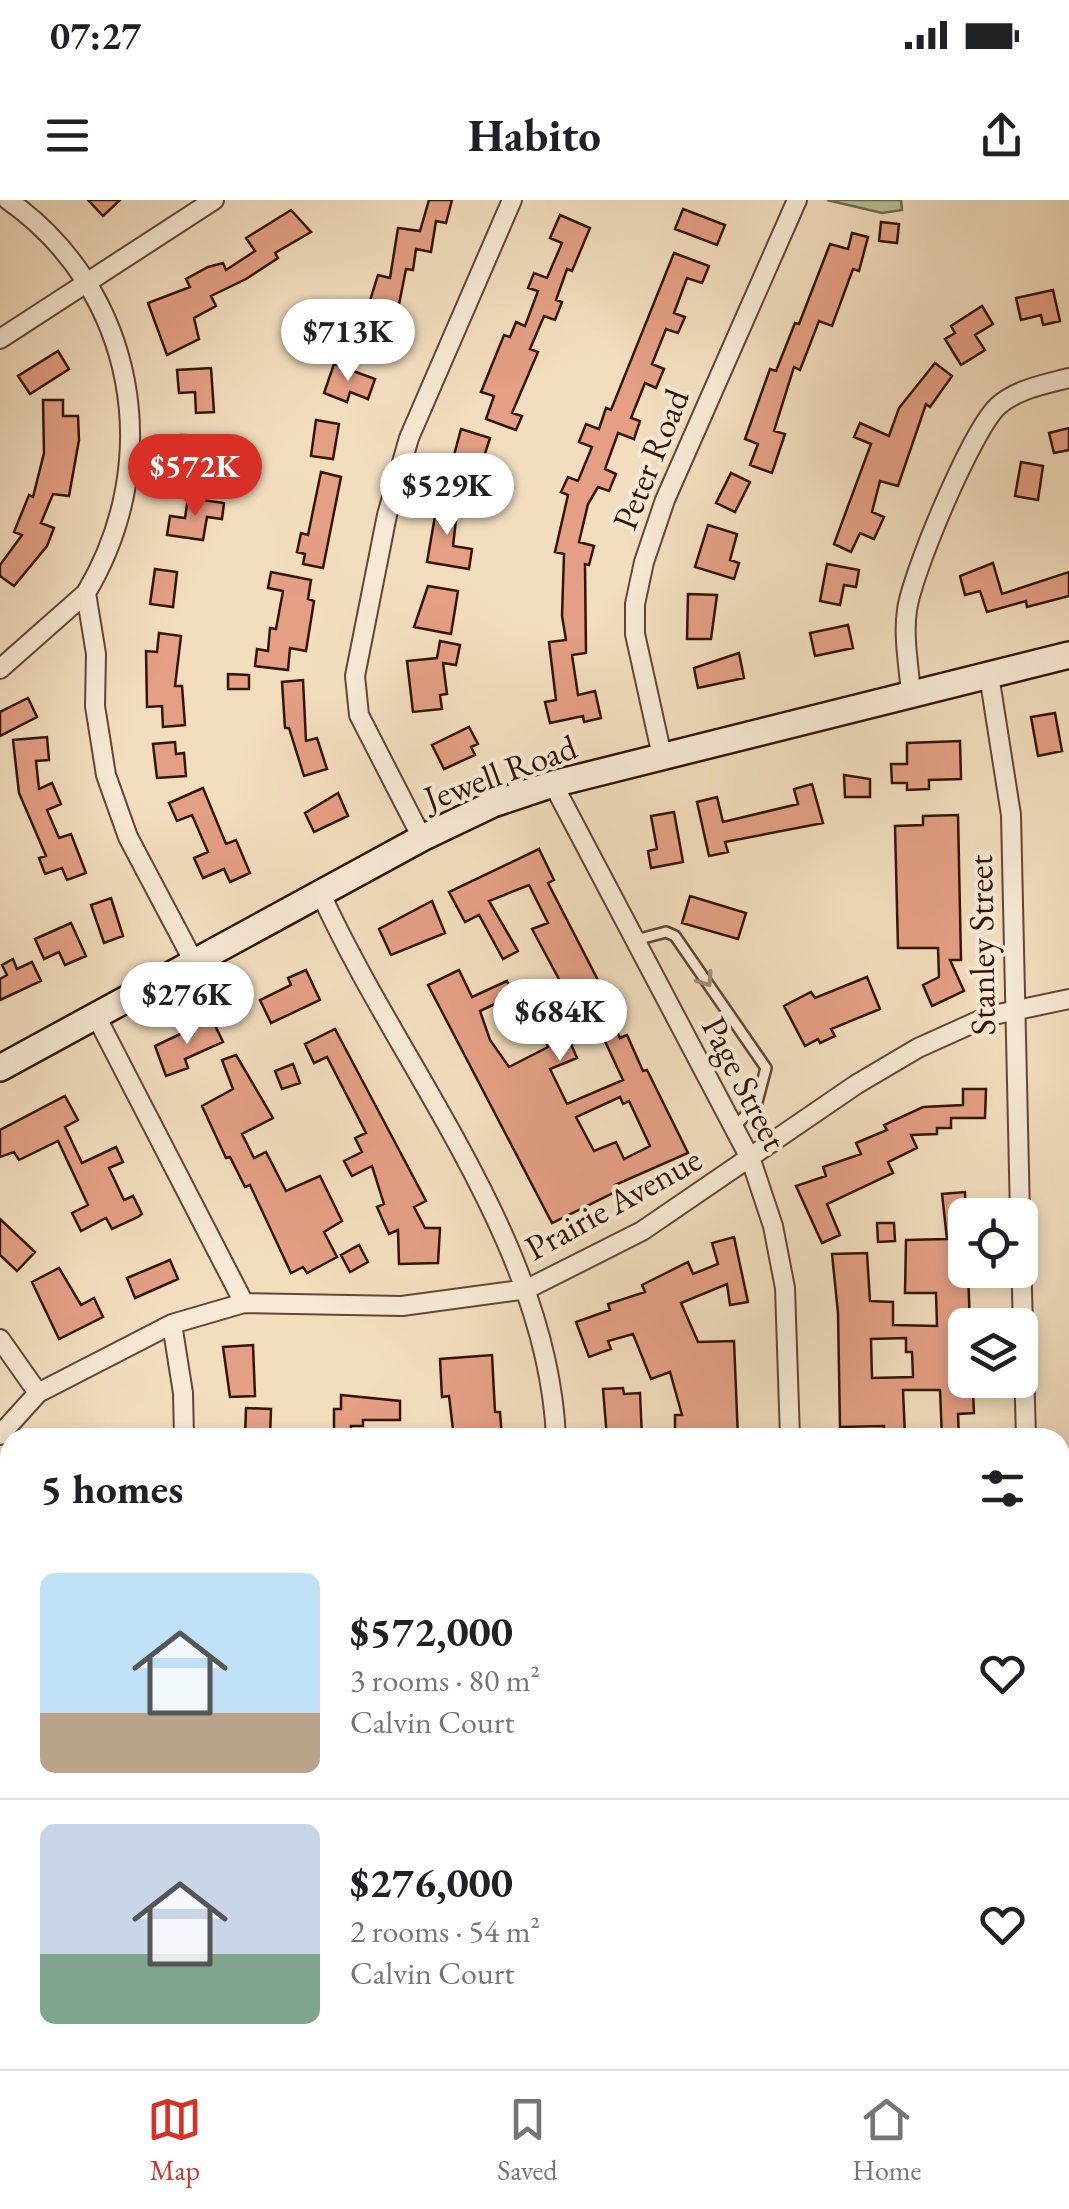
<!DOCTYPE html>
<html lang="en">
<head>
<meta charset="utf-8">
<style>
  body { margin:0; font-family:"EB Garamond",serif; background:#f2f2f2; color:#202124; height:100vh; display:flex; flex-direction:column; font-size:38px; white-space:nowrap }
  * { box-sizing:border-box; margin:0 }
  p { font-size:32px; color:#757577 }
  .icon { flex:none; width:55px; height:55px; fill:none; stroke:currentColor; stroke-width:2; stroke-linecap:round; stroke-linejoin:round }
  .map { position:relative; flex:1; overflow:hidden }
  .side { position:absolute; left:0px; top:1228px; width:1070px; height:642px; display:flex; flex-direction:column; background:#fff; border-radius:30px 30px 0 0; box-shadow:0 5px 15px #0003 }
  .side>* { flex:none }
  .controls { position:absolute; left:948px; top:998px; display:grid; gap:20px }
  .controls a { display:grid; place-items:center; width:90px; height:90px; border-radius:15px; background:#fff; box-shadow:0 5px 15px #0003; font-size:50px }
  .price { position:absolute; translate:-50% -85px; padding:0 22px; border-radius:35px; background:#fff; color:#222; font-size:32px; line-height:65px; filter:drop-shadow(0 2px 5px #0008) }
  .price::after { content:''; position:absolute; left:50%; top:60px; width:30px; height:22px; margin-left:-15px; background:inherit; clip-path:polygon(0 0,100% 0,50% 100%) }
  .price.on { background:#d93025; color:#fff }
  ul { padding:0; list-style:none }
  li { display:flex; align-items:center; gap:30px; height:250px; padding:0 40px }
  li+li { border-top:2px solid #e0e0e0 }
  li span { display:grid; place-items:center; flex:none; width:280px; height:200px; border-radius:15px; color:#555 }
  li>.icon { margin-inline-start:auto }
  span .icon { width:120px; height:120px; fill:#fffc; stroke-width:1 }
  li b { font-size:42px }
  h2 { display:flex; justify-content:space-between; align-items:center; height:120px; padding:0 40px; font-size:42px }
  .status { display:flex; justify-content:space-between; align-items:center; height:70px; padding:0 50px; background:#fff; direction:ltr }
  .status svg { height:28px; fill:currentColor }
  header { display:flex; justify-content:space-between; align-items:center; height:130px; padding:0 40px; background:#fff; font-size:45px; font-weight:700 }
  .dock { display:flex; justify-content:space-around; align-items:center; height:140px; border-top:2px solid #e0e0e0; background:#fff; font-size:28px; color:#757577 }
  .dock a { display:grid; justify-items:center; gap:5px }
  .dock .on { color:#d93025 }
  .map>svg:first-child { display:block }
</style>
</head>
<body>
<div class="status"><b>07:27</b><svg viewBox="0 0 49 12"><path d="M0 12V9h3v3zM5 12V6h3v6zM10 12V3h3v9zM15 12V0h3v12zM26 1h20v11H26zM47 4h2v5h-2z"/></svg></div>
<header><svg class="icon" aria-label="menu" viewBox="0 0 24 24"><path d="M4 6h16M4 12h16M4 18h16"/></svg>Habito<svg class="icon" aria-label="share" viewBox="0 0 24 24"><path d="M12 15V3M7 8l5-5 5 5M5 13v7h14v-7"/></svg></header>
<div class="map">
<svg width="1069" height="1869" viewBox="0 0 1069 1869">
  <rect width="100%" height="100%" fill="#f2ddbe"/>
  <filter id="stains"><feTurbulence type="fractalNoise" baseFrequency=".002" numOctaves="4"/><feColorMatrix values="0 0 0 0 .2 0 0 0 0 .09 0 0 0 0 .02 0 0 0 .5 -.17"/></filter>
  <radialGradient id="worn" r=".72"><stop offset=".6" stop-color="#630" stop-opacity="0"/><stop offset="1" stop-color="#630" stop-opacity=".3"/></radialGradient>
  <!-- green -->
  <path fill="#b5c295" stroke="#746b4d" stroke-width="2.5" d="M827,0H901L902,10L882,13Z"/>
  <!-- building -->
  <path fill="#e49f84" stroke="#331405" stroke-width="2.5" fill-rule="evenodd" d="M88,0H120L103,16Z
    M429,0H452L446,23L436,21L431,52L416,49L413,70L406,69L388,160L350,153L356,122L363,123L378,75L390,78L398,28L420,31Z
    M683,9L725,25L717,45L675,29Z
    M291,10L311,32L275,53L278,58L246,79L211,96L216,106L194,118L199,139L167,155L148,103L190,87L186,79L208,67L223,63L226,70L255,51L246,38Z
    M560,15L590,28L572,71L567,69L556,100L562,102L555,120L544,116L530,149L538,152L512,213L522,216L516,230L486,219L494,196L481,192L504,135L510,137L516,122L525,126L538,91L528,88L534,73L547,78L562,43L550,38Z
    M881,22L899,24L897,43L879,41Z
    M852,33L868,37L859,71L853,69L832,126L819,121L800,170L794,167L774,231L785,234L772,273L750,265L758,244L745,239L770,169L776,171L795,123L799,124L830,44L848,49Z
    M674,53L709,66L702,83L687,78L674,113L685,117L678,133L666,129L652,164L664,169L656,188L645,183L631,218L640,221L634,239L618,233L605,269L616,274L609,291L598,287L588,304L579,342L594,346L589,365L585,364L586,453L572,455L578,495L595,491L601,518L584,522L583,516L550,523L545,502L556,500L549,442L566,440L562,416L564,354L555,352L568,295L561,292L568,277L578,281L592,247L579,242L586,224L599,229L606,208L611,210Z
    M1053,90L1060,121L1043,125L1041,115L1021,120L1016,98Z
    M982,106L993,124L975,135L985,150L961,165L945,139L955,133L951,126Z
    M58,151L69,169L30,194L18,176Z
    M935,163L952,176L930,207L926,204L898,286L880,281L872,312L884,317L874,339L860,333L851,352L834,344L871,244L854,237L860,223L889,236L899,208Z
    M334,164L375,179L368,199L350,192L347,202L324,193Z
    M211,168L214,212L196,213L195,192L179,193L177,170Z
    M43,200H63V216H78L79,240L69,296L53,294L41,323L54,328L47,346L14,386L0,376V365L22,335L14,332L29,295L33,297L44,253Z
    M316,220L339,224L333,259L311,256Z
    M1069,228V250L1054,253L1049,233Z
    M461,229L490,238L480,269L489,271L483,289L448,278Z
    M181,235L216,236L215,255H204V269L180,268Z
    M1021,262L1043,266L1038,300L1015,296Z
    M321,272L341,277L323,368L303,364L305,354L297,352L301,333L308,335Z
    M731,273L750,282L735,312L716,303Z
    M188,298L224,303L222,319L207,317L203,340L167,335L170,316L185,318Z
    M438,299L458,302L453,346L472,349L469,369L427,362Z
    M708,325L737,334L730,360L739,363L734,379L695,367Z
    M993,363L1002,394L1069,372V396L1027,407L1026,401L987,412L980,391L965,395L960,376Z
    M827,364L859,370L856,387L844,385L840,405L820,401Z
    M155,369L177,372L173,407L150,404Z
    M271,372L311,380L308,399L314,401L306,451L290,448L288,470L255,466L257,449L268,451L270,428L276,429L283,391L268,388Z
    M428,386L458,391L451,434L414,427Z
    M688,394L717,395L711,439H687Z
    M848,425L853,448L815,456L810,433Z
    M159,433L181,436L175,486H182L185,525L163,527L162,506L147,507L146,451L157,452Z
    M440,441L460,445L456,465L443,463L447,494L440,495L442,509L413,512L407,461L437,458Z
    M739,453L744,478L698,488L694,468Z
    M228,474L249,475V489H228Z
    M303,480L306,541L317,538L327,569L304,576L289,528H285L282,482Z
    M28,498L37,517L0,536V512Z
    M1055,513L1062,551L1038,556L1031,517Z
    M469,527L478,544L471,547L475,555L444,569L432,545Z
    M47,537L49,560L36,561L39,589L52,583L61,604L47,610L59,638L71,634L86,673L67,680L62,668L45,674L39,658L46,656L19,593L13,540Z
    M960,541L961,579L929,580V589L907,590V583H892L891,564H907V543Z
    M175,542L176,554L184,553L186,576L157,578L153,544Z
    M844,575L870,579V597H845Z
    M812,584L823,623L725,642L728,652L709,656L697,602L717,597L723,622L798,604L794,589Z
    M203,588L226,644L236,640L250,673L230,682L224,669L203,678L194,658L208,652L192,615L177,621L169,603Z
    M338,593L348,616L314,632L305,613Z
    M674,612L683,662L651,668L648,651L657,649L651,616Z
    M958,615L961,760H950L964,791L932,806L923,785L939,777L938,748H898L895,626L923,625V616Z
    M539,649L554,680L548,683L603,790L599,793L620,838L627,835L643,871L647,870L688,953L615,985L617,991L552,1023L428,785L459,770L472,797L507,781L514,795L480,811L490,840L509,867L548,847L534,818L550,810L559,830L581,820L532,729L548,723L529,685L489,701L518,751L503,759L479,715L465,722L449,692ZM596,832L599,839L603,837L623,880L567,904L550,869L577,858L571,844ZM620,897L623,904L629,901L650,946L624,959L616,942L594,951L576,917Z
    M690,696L746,713L738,739L682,723Z
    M111,698L123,736L104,743L91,705Z
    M432,701L445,733L391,755L379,729Z
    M71,723L86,756L65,765L59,752L44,759L35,739Z
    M13,759L17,769L32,762L41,781L0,800V779L7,775L2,765Z
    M306,770L320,800L271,823L260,800L291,785L288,778Z
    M867,777L880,809L831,829L835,836L820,843L818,839L805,846L784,806L811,792L815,798Z
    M212,819L223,842L185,859L188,868L166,876L155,846Z
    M335,829L426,1001L414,1007L425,1028H440L438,1063L399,1064L398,1030L389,1034L377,1007L384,1004L372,966L352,976L344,961L362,952L355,938L366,933L327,857L314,863L305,844Z
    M236,855L273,918L242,934L254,958L266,952L286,991L320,976L342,1021L324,1032L337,1057L307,1073L303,1067L291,1073L250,985L245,987L230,957L226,958L202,906L233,889L222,860Z
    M293,864L300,883L282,889L275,871Z
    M963,889H986L985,918H951V928H937V934L911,935L917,948L888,962L893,973L827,1004L840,1035L822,1043L796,986L826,976L823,967L861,954L856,943L887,930L884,925L923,907L963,905Z
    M65,896L78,920L65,927L82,963L116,947L123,962L109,968L124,1000L133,996L142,1014L138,1017L112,1029L106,1018L81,1031L72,1013L88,1005L58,941L19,960L14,952L0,957V930Z
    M965,992L970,1125H965V1192H973L974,1213L958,1214L959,1238H942L940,1190H903L905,1236H884V1226L840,1227L838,1113L832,1054L867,1053L870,1101L893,1102V1125L937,1126L936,1093H905L906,1040L947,1039L942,994ZM906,1138V1152H912L913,1177L872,1178L871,1139Z
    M0,1019L35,1052L17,1071L0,1055Z
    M877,1023H894L895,1041L878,1042Z
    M734,1037L748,1102L730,1105L727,1084L681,1103L698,1142L734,1141L738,1238L675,1232V1215H682L670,1172L651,1179L633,1134L608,1141L611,1149L589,1157L576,1122L610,1110L608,1104L645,1092L642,1085L688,1062L693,1074L718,1064L712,1043Z
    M359,1045L368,1062L350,1072L341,1055Z
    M170,1060L178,1079L135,1098L127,1078Z
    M59,1068L81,1105L94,1098L103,1117L59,1139L32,1082Z
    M253,1145L255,1196L230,1197L223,1147Z
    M492,1155L495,1212H500L502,1238H454L449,1196L442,1197L440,1159Z
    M623,1188L624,1194L640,1193L642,1238H607L603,1189Z
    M341,1195L400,1201V1220H363V1226H351V1234H334V1209H341Z
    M246,1208L271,1209L270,1238H245Z"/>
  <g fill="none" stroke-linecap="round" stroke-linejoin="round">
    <!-- lane casing -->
    <g stroke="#634633" stroke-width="14">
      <path id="lane" d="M636,740L666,732L675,736L766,868L757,902L735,927"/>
    </g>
    <!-- street casing -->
    <g stroke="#634633" stroke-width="22">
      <path id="street" d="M8,0C137,91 165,261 86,393L96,454L95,506L106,575L128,637L194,762
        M0,139L214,0
        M0,469L86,393
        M989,475L1011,615L1020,1015
        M911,494C909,467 903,437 907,410C912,373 972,230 998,206C1017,189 1046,184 1069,178
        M662,556L635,434V404L644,362L665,300L797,0
        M553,584L751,960L773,1026L785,1088L790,1238
        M422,638L359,515L355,476L387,315L409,238L512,0
        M321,694C400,868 548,1042 556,1238
        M96,816L244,1103
        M1020,1017L1026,1238
        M172,1124L183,1193L184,1238
        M0,1139L38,1193
        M0,1235L38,1193L172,1124L244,1103L402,1106L527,1089L642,1031L857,884L918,848L989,816L1069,799
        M1060,1503L1069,1502
        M0,1619L10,1618
        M1060,1807L1066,1869
        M0,1857L10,1855
        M117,1860L118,1869
        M356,1860L357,1869
        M595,1860L596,1869
        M827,1860L828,1869"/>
    </g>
    <!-- secondary casing -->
    <g stroke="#331405" stroke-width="30">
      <path id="secondary" d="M0,868L422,638L493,604L553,584L1069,455"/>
    </g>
    <!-- lane -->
    <use href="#lane" stroke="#f7e9d5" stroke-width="9"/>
    <!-- street -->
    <use href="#street" stroke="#f7e9d5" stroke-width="18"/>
    <!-- secondary -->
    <use href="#secondary" stroke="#f7e9d5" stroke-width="25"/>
  </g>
  <!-- one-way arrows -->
  <defs><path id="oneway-chevron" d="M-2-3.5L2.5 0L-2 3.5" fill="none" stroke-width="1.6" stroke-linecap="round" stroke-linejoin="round" transform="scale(2.5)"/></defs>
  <use stroke="#9f8977" href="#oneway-chevron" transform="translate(706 780) rotate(56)"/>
  <g text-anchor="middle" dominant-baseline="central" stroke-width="8" stroke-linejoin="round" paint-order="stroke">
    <!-- street labels -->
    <g font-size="35" fill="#331405" stroke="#f7e9d5">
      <text transform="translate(650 259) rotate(-68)">Peter Road</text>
      <text transform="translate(500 572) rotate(-20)">Jewell Road</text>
      <text transform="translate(981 745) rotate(-91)">Stanley Street</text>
      <text transform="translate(745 883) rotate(63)">Page Street</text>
      <text transform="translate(613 1003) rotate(-29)">Prairie Avenue</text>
    </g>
  </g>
  <rect width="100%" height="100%" filter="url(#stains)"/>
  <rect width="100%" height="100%" fill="url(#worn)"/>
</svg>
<div class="controls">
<a><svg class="icon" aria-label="locate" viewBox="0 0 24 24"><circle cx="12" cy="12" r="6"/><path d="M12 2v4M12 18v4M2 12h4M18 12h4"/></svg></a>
<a><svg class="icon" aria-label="layers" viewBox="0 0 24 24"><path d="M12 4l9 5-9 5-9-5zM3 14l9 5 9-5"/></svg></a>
</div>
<b class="price" style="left:348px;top:184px">$713K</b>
<b class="price on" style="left:195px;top:319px">$572K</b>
<b class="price" style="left:447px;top:338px">$529K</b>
<b class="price" style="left:187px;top:847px">$276K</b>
<b class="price" style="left:560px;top:864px">$684K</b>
<section class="side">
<h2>5 homes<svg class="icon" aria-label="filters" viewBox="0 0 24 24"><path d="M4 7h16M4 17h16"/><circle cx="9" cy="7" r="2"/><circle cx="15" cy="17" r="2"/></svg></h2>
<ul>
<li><span style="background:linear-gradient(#bfe0f5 70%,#b9a48a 0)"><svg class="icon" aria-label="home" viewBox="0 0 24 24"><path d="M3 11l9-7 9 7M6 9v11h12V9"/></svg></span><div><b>$572,000</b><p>3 rooms · 80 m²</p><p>Calvin Court</p></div><svg class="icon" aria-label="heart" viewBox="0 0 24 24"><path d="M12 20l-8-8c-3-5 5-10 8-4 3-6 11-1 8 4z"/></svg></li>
<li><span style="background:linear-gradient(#c9d6e8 65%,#7fa58c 0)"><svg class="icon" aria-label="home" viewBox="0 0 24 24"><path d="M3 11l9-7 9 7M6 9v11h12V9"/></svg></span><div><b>$276,000</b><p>2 rooms · 54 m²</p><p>Calvin Court</p></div><svg class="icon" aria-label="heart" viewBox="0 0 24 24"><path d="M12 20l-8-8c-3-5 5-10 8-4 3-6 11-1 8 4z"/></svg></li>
</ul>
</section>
</div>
<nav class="dock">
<a class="on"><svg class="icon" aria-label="map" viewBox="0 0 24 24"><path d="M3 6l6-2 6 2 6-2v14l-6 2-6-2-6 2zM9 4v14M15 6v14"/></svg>Map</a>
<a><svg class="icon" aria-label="saved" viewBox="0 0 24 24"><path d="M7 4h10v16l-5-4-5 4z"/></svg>Saved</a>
<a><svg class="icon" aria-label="home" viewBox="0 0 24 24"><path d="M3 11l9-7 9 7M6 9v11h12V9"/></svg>Home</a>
</nav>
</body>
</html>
